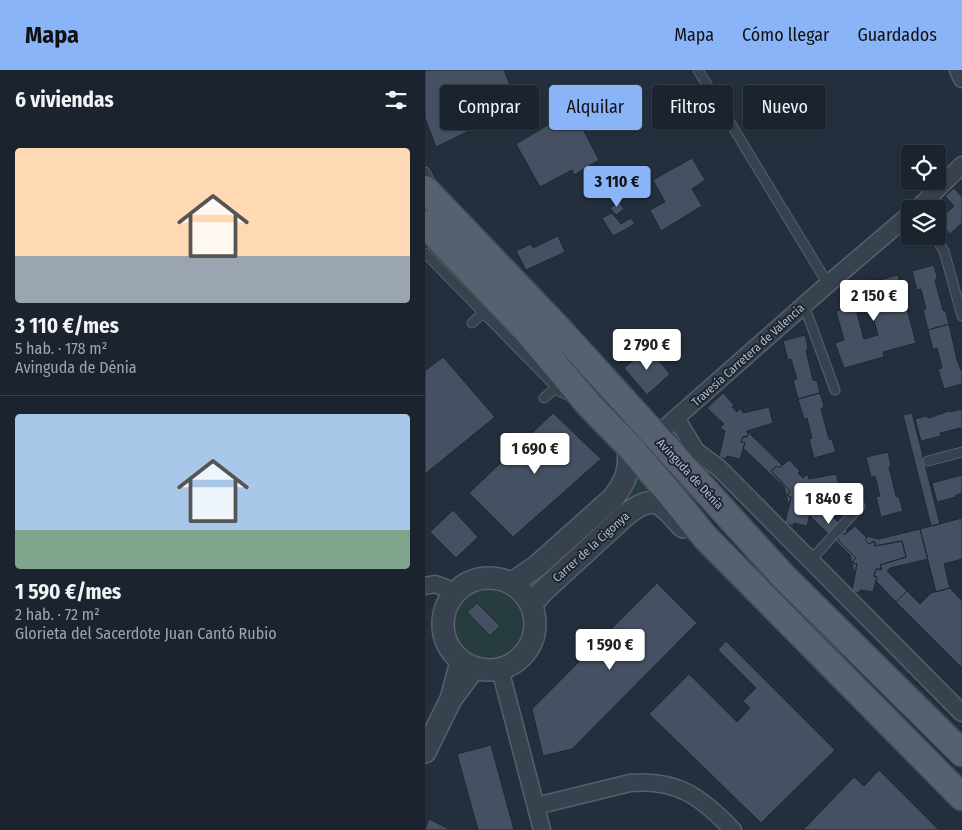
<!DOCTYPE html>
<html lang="es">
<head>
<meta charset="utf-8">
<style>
  body { margin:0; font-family:"Fira Sans Condensed",sans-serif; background:#242b36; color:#f1f3f6; height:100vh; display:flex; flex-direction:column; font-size:19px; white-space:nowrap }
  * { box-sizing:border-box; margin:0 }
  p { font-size:16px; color:#a0a4aa }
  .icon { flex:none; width:28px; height:28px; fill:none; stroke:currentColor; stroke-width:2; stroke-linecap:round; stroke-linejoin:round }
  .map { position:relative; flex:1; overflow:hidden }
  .sheet { display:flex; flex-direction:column; background:#1b232e; width:425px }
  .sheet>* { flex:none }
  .guide { position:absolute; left:15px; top:15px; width:446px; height:45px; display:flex; gap:10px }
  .tools { position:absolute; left:476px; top:75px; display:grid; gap:10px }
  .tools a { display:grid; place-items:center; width:45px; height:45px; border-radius:5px; background:#1b232e; box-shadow:0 1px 4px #0004,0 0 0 1px #39404a; font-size:25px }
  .price { position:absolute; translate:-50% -42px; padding:0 11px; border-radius:5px; background:#fff; color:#222; font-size:16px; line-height:32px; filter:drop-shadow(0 1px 2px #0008) }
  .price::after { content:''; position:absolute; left:50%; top:30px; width:15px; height:11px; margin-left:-8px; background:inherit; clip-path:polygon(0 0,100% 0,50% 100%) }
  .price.current { background:#8ab4f8; color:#111 }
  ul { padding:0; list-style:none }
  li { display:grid; align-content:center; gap:10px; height:265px; padding:0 15px }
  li+li { border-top:1px solid #39404a }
  li span { display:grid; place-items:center; height:155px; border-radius:5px; color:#555 }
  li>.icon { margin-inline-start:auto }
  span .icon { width:90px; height:90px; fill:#fffc; stroke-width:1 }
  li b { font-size:21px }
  h2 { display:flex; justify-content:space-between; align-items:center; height:60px; padding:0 15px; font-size:21px }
  .pill { padding:0 18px; border-radius:5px; background:#1b232e; box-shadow:0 1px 4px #0004,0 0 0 1px #39404a; font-size:18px; line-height:45px }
  .pill.current { background:#8ab4f8; color:#111 }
  header { display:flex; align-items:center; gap:30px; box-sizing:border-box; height:70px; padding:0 25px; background:#8ab4f8; color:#111 }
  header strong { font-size:24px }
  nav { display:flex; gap:28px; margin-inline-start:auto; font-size:18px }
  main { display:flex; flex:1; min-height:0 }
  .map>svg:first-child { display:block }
</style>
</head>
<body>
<header>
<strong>Mapa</strong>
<nav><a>Mapa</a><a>Cómo llegar</a><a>Guardados</a></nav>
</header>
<main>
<section class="sheet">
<h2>6 viviendas<svg class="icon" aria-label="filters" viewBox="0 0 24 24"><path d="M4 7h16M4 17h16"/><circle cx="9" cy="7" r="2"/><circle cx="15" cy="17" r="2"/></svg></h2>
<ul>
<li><span style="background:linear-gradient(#ffd9b3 70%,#9aa5b1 0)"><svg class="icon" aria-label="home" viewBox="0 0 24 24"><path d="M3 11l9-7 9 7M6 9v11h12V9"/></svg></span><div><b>3 110 €/mes</b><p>5 hab. · 178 m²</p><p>Avinguda de Dénia</p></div></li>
<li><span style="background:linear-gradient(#a9c7e8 75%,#7fa58c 0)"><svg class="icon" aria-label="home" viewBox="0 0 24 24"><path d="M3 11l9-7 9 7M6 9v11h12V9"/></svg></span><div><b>1 590 €/mes</b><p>2 hab. · 72 m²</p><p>Glorieta del Sacerdote Juan Cantó Rubio</p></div></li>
</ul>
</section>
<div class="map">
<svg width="537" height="760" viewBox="0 0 537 760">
  <rect width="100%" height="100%" fill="#242f3e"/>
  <!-- green -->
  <path fill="#263c3f" d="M213,406L227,422L107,519L105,514L107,511L198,431L207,419Z
    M28 555a36 36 0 1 1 72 0a36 36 0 1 1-72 0Z"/>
  <!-- building -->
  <path fill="#455162" stroke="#1f2835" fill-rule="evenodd" d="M0,0H79L87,20L62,28L75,46L11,77L0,48Z
    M148,40L174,90L149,105L147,100L115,117L91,74Z
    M267,88L280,110L267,119L277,136L236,161L225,140L240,132L228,110Z
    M529,118L537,127V153L525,164L513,151L529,136L520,126Z
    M194,131L199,139L191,145L185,138Z
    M187,143L196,154L206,148L210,154L188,166L177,148Z
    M133,166L140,182L101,200L91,181L106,174L108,178Z
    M509,195L512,207L510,211L518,240L521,242L524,254L503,260L498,240L501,239L496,219L492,220L487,201Z
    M473,205L491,273L458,282L459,287L419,298L410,273L419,270L411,241L423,238L419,220ZM444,232L453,265L439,269L430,236Z
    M524,254L532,290L537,302V314L519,319L513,299L517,298L512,278L508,279L503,260Z
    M380,265L383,277L381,281L388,310L392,311L395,323L373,329L368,310L372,309L366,289L363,290L358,271Z
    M223,278L245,304L222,325L199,298Z
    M18,287L70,347L0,404V301Z
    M298,323L309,335L307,337L312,342L315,338L318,343L344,337L348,353L322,361L323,366L318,367L316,372L320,373L315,389L302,386L301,389L294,387L300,361L295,358L299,354L282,338Z
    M395,323L399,336L396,339L404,369L407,370L411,382L389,388L384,369L387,368L382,348L379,349L373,329Z
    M537,339V360L535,358L515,363L516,366L496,371L490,349L501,346L504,348L524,341L525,342Z
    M128,343L176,389L88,467L44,423Z
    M487,343L515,454L506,456L478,345Z
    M323,362L357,395L354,398L352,396L346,401L365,421L363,424V426L366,427L364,436L359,417L318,378L320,373L316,372L318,367H322Z
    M463,382L466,395L464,397L471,426L474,427L478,441L456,447L451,427L455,426L450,406L446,407L441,387Z
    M364,390L375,401L373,403L378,408L381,405H383L384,409L411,404L415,420L389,428L390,433H389L385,432L383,439L386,440L382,456L369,453L368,456L360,453L366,427L363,426V424L365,421L346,401L352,396L354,398Z
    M537,405V423L531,425V427L512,432L507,413Z
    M389,428L423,462L420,464L418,463L413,468L414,471L431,488L428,491V493L432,494L430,502H429L425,485L384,445L386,440L383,439L385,432L390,433Z
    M28,440L53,467L31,488L5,462Z
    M537,448V489L519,494L525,518L511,522L495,459Z
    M430,456L442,468L440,470L444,474L447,472H450V476L477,471L481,487L455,495L456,500L451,499L449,506L452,507L448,522L435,520L434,523L427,521L432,494L428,493V491L431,488L414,471L413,468L418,463L420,464Z
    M495,459L503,489L465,498L462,501L482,521L471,532L451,511L452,507L449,506L451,499H457L455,495L481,487L477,471L450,476V472H447L444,474L440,470L442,468L440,466L454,469Z
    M232,513L272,553L147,679L118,686L107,639Z
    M525,518L537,531V598L471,532L482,521L495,534L506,523Z
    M52,533L75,556L65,566L42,542Z
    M301,571L410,680L336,753L224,644L264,604L312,652L325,638L318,631L331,618L293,580Z
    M66,675L89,760H53L32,684Z
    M454,700L514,760H378L429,707L439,716Z
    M4,749L26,760H0Z"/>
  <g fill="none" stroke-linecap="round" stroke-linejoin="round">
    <!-- service casing -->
    <g stroke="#565f6c" stroke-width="11">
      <path id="service" d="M273,0L403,214
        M0,102L7,116
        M509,166L519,181L537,246
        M0,183L136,322L147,327
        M378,237L383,246L410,320
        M47,253L58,243
        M119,328L131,318
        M503,391L537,382
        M386,490L435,436"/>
    </g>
    <!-- minor casing -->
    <g stroke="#565f6c" stroke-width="19">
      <path id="minor" d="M533,0L537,9
        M492,139L537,95
        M251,348L271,381L294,398L537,643
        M227,363L239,359L251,348L403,214L485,144
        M0,516L10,514L31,522
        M75,599L117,760
        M111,736L205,713C253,709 276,727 308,760"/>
    </g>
    <!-- tertiary casing -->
    <g stroke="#565f6c" stroke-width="24">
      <path id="tertiary" d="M18 554a46 46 0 1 1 92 0a46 46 0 1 1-92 0Z
        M86,514L112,496L188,428C203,409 205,398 203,375
        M106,535L117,522L202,444C231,422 237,434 258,457
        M36,592L26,629L49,598
        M0,682L26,629"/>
    </g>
    <!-- primary casing -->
    <g stroke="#414a57" stroke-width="29">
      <path id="primary" d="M0,119L131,256L358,506L537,683
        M0,154L101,260L164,335L203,375L246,425L280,467L537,727"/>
    </g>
    <!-- service -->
    <use href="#service" stroke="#38414e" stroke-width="9"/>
    <!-- minor -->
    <use href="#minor" stroke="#38414e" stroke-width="16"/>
    <!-- tertiary -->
    <use href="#tertiary" stroke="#38414e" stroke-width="21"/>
    <!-- primary -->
    <use href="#primary" stroke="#56606e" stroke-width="26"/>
  </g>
  <g text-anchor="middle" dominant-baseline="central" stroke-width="4" stroke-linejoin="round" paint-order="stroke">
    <!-- street labels -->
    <g font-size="12" fill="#b4bcc9" stroke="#1d2633">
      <text transform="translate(323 285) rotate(-42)">Travesía Carretera de Valencia</text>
      <text transform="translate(265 404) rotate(47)">Avinguda de Dénia</text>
      <text transform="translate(166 477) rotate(-42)">Carrer de la Cigonya</text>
    </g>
  </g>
</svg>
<div class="tools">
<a><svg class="icon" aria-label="locate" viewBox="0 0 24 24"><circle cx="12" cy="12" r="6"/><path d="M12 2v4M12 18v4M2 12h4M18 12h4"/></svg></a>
<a><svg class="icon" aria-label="layers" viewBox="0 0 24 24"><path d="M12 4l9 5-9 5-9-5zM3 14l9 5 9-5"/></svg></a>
</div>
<b class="price current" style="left:192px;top:138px">3 110 €</b>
<b class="price" style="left:449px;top:252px">2 150 €</b>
<b class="price" style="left:222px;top:301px">2 790 €</b>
<b class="price" style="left:110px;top:405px">1 690 €</b>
<b class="price" style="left:404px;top:455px">1 840 €</b>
<b class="price" style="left:185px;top:601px">1 590 €</b>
<div class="guide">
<a class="pill">Comprar</a>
<a class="pill current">Alquilar</a>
<a class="pill">Filtros</a>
<a class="pill">Nuevo</a>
</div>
</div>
</main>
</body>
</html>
